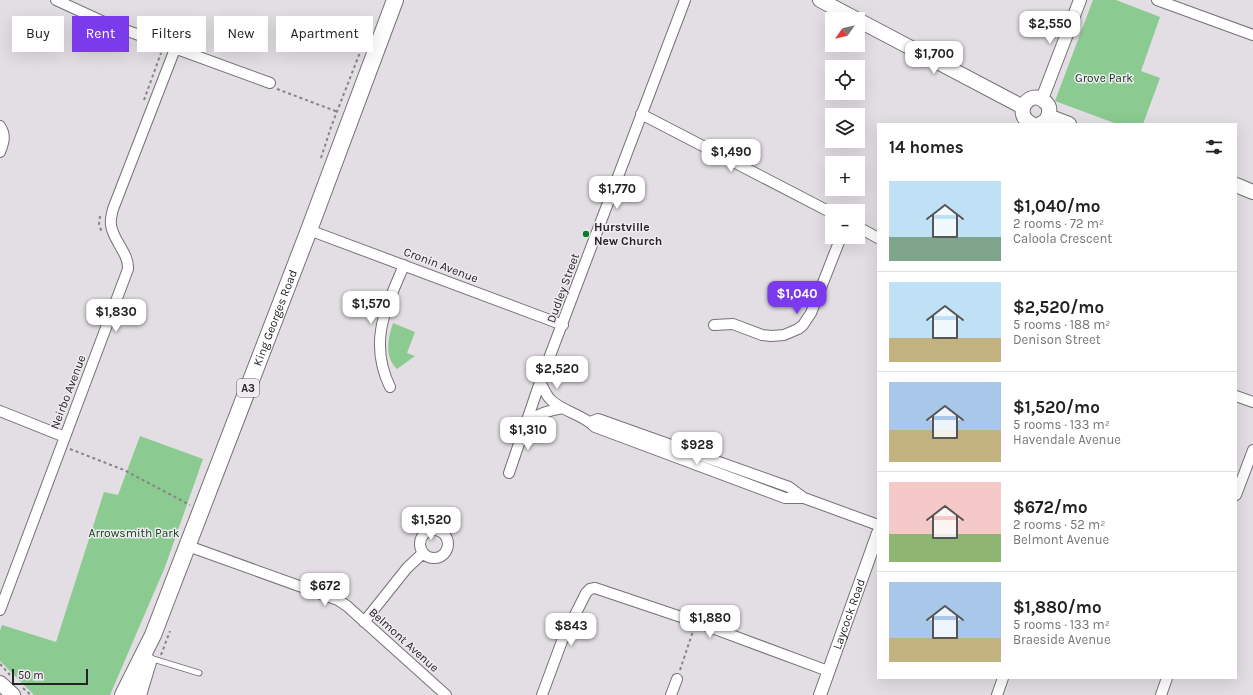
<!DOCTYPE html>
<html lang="en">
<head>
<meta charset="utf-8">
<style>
  body { margin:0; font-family:Karla,sans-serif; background:#f6f6f6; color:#222; height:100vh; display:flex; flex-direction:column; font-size:15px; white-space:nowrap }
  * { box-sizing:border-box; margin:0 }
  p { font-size:13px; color:#767676 }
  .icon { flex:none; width:22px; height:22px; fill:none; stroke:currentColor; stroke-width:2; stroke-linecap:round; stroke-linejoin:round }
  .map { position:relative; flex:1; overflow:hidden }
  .drawer { position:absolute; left:877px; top:123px; width:360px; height:556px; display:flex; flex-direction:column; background:#fff; border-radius:0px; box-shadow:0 4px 16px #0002 }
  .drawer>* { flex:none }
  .hud { position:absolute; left:12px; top:16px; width:380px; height:36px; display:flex; gap:8px }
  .needle { width:26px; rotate:236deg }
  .controls { position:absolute; left:825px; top:12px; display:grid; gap:8px }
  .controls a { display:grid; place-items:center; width:40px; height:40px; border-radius:0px; background:#fff; box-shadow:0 4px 16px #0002; font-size:20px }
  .scale { position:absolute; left:12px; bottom:10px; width:76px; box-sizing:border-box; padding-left:4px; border:2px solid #252426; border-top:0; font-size:11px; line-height:14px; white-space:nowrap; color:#252426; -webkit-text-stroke:3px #efebf0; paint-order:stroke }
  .price { position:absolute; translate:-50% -34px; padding:0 9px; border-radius:8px; background:#fff; color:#222; font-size:13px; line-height:26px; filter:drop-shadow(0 1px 2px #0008) }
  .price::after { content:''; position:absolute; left:50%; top:24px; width:12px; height:9px; margin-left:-6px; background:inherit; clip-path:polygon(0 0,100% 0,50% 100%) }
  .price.selected { background:#7c3aed; color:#fff }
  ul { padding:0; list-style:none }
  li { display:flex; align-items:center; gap:12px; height:100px; padding:0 12px }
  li+li { border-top:1px solid #e0e0e0 }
  li span { display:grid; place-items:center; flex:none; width:112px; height:80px; border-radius:0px; color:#555 }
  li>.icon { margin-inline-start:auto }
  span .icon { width:48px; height:48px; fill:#fffc; stroke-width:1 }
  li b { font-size:17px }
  h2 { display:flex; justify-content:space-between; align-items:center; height:48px; padding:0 12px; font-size:17px }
  .pill { padding:0 14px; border-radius:0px; background:#fff; box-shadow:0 4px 16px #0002; font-size:14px; line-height:36px }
  .pill.selected { background:#7c3aed; color:#fff }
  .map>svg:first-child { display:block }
</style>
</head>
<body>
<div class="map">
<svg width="1253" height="695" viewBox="0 0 1253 695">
  <rect width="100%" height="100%" fill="#e2dee3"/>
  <!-- green -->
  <path fill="#8bcb92" d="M1093,0H1116L1160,17L1141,71L1160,78L1143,124H1117L1055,101Z
    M393,323L415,332L407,353L415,356L397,369C384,357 388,338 393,323Z
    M140,436L203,459L165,567L110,695H34L0,661V631L2,625L56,642L104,492L118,495Z"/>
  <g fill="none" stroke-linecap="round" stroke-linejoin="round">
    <!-- service casing -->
    <g stroke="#757176" stroke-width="7">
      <path id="service" d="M150,658L199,673"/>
    </g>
    <!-- minor casing -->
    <g stroke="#757176" stroke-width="12">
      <path id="minor" d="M56,0L106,23L270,83
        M1157,0L1253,35
        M641,114L832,213
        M0,126C6,135 4,142 0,152
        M858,227L878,238
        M309,230L563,325
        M714,325L733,324L762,335L771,336L784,335L798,329L803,325L811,313L841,237
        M540,382C543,387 546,395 550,399C562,412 583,414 595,427L785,498H804
        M390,387C368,341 386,308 404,265
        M1236,396L1253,402
        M0,411L65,437
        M528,421C539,413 550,410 563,408
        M590,422L598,419L789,487L804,498L878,525
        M509,473L540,382L685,0
        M1236,495L1253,450
        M420 544a14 14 0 1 1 28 0a14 14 0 1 1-28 0Z
        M188,546L338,600L347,606L446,695
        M0,610L128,269C129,253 113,241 111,225C110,219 112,214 113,209L175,49
        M364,622L407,568L423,553
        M542,695L562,641L586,593L590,589L595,588L696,622L828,671
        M671,695L677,679
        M997,695L1003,678
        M1161,695L1167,678"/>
    </g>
    <!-- tertiary casing -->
    <g stroke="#757176" stroke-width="14">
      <g id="tertiary">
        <path d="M1042,99L1080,0"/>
        <path id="s1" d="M820,695L878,533"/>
      </g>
    </g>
    <!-- secondary casing -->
    <g stroke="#757176" stroke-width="16">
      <path id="secondary" d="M820,0L856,19
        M858,20L1023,107
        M1048,116L1069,124
        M1032,124C1011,114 1030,88 1044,101C1048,104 1050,108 1049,112C1049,118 1045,122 1040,124
        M1236,185L1253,192
        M0,683L13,695"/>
    </g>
    <!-- trunk casing -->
    <g stroke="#757176" stroke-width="18">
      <g id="trunk">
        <path id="s2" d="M123,695L153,635L309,230L395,0"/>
        <path d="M138,695L148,662"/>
      </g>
    </g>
    <!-- path -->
    <path stroke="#868387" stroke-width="2" stroke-dasharray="3 3" stroke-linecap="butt" d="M277,89L338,112
      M144,100L161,53
      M321,158L331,127L364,42
      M100,216L99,224L102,233
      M70,449L124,470L190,505
      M161,655L170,631
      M0,664L10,675
      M680,670L693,631
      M23,688L31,695"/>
    <!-- service -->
    <use href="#service" stroke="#fff" stroke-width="5"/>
    <!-- minor -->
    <use href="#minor" stroke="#fff" stroke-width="10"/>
    <!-- tertiary -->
    <use href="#tertiary" stroke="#fff" stroke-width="12"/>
    <!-- secondary -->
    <use href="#secondary" stroke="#fff" stroke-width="14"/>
    <!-- trunk -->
    <use href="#trunk" stroke="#fff" stroke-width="16"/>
  </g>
  <!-- markers -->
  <circle fill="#0c7a2e" stroke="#efebf0" stroke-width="1.5" cx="586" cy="234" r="4"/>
  <g text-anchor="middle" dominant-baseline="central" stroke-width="3" stroke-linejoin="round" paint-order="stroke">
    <!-- shield labels -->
    <rect fill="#efebf0" stroke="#626063" stroke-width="1" x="237" y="379" width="22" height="18" rx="3"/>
    <g font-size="11" font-weight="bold" fill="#252426">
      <text x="248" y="388">A3</text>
    </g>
    <!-- park labels -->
    <g font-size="12" fill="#10421b" stroke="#efebf0">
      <text x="1104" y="78">Grove Park</text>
      <text x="134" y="533">Arrowsmith Park</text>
    </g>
    <!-- poi labels -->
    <g font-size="12" font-weight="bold" fill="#252426" stroke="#efebf0" text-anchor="start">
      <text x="594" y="227">Hurstville<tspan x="594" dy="14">New Church</tspan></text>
    </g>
    <!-- street labels -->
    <g font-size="12" fill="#252426" stroke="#efebf0">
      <text transform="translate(441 265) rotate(21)">Cronin Avenue</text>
      <text transform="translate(563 288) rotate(-70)">Dudley Street</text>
      <text stroke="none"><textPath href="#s2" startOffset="407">King Georges Road</textPath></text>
      <text transform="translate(68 392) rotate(-69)">Neirbo Avenue</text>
      <text stroke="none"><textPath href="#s1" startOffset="86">Laycock Road</textPath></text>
      <text transform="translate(404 640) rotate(42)">Belmont Avenue</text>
    </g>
  </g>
</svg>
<div class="controls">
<a><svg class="needle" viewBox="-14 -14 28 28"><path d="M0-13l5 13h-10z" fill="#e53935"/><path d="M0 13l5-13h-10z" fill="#767676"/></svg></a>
<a><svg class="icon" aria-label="locate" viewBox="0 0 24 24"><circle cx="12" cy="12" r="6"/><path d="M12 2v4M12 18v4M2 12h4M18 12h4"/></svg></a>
<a><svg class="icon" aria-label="layers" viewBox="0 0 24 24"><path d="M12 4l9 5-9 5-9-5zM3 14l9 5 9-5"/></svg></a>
<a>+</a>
<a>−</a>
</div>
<div class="scale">50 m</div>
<b class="price" style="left:1050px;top:45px">$2,550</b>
<b class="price" style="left:934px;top:75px">$1,700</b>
<b class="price" style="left:731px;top:173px">$1,490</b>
<b class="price" style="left:617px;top:210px">$1,770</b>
<b class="price selected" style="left:797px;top:315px">$1,040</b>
<b class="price" style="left:371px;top:325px">$1,570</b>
<b class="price" style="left:116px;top:333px">$1,830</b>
<b class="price" style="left:557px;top:390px">$2,520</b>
<b class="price" style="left:528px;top:451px">$1,310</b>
<b class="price" style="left:697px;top:466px">$928</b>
<b class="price" style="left:431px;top:541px">$1,520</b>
<b class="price" style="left:325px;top:607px">$672</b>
<b class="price" style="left:710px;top:639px">$1,880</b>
<b class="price" style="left:571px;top:647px">$843</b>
<div class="hud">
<a class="pill">Buy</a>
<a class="pill selected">Rent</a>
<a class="pill">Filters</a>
<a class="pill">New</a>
<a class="pill">Apartment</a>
</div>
<section class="drawer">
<h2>14 homes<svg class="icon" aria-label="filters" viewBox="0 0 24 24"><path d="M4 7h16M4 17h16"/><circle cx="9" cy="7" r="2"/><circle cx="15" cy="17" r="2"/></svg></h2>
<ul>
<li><span style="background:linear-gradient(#bfe0f5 70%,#7fa58c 0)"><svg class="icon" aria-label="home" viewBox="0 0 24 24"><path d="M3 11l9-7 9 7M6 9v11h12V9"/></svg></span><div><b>$1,040/mo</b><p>2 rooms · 72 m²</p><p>Caloola Crescent</p></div></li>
<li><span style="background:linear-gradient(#bfe0f5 70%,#c2b280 0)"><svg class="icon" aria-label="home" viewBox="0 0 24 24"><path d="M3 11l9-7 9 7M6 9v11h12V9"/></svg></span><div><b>$2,520/mo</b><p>5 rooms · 188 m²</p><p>Denison Street</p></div></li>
<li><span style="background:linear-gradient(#a9c7e8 60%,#c2b280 0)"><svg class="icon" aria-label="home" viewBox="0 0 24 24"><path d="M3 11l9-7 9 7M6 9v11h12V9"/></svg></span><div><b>$1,520/mo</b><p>5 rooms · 133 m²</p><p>Havendale Avenue</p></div></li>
<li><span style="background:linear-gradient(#f6c9c9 65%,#8fb573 0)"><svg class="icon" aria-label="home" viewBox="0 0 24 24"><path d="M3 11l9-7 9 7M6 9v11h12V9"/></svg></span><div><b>$672/mo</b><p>2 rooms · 52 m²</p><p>Belmont Avenue</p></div></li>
<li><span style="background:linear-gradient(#a9c7e8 70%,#c2b280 0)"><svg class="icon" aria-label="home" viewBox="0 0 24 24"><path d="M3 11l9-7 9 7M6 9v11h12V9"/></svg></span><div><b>$1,880/mo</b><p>5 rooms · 133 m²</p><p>Braeside Avenue</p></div></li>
</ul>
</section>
</div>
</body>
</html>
